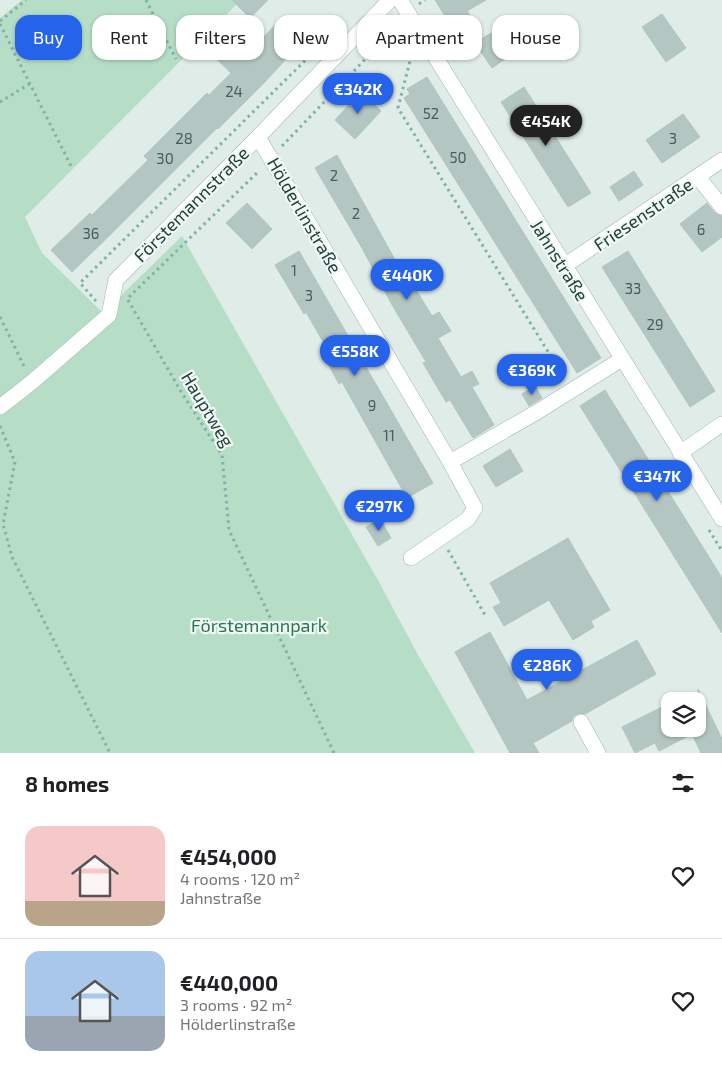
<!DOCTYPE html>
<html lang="en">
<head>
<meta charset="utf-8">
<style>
  body { margin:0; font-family:"Exo 2",sans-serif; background:#f2f2f2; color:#202124; height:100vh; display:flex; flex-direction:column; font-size:19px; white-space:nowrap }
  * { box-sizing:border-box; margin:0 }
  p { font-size:16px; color:#757577 }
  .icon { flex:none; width:28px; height:28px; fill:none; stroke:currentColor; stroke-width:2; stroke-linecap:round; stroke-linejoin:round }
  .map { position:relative; height:753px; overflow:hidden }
  .drawer { display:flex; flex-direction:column; background:#fff; flex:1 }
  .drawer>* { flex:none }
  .guide { position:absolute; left:15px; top:15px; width:692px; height:45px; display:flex; gap:10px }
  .fabs { position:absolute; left:661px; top:692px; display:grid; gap:10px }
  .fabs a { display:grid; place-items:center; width:45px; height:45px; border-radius:10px; background:#fff; box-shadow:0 1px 4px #0004; font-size:25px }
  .price { position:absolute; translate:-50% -42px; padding:0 11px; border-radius:18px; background:#2563eb; color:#fff; font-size:16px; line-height:32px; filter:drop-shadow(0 1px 2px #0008) }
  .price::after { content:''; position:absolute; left:50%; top:30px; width:15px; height:11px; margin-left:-8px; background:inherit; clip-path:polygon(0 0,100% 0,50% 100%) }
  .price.active { background:#222; color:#fff }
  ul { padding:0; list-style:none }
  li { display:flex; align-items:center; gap:15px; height:125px; padding:0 25px }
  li+li { border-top:1px solid #e0e0e0 }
  li span { display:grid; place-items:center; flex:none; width:140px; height:100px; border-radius:15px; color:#555 }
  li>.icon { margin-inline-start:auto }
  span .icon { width:60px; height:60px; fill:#fffc; stroke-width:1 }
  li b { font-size:21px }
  h2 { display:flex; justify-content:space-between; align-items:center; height:60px; padding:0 25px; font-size:21px }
  .tag { padding:0 18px; border-radius:15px; background:#fff; box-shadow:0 1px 4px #0004; font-size:18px; line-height:45px }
  .tag.active { background:#2563eb; color:#fff }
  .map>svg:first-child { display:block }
</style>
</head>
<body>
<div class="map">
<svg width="722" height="753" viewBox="0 0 722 753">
  <rect width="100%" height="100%" fill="#dfece8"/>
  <!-- green -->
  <path fill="#b6dec7" d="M22,0H241L25,217L42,253L103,313L182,236L379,582L417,653L475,753H0V18Z"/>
  <!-- building -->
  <path fill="#b4c6c1" stroke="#b1c5c0" d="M232,0H268L250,18Z
    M435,0H486L467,11L481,31L462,43Z
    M662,14L686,48L666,62L642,27Z
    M274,26L298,46L264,83L218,129L217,128L111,234L72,272L51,250L90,213L92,215L148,160L144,156L207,93L209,95L231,73L200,43L213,31L243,60Z
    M491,33L508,57L492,68L475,43Z
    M427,77L601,358L577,373L404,98L410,94L407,89Z
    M524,87L591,193L568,207L501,102Z
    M361,92L381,111L355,139L335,120Z
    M683,114L700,137L662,163L646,140Z
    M337,155L410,287L413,285L432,316L439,312L451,331L438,338L461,377L472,371L479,384L472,387L494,425L473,438L450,400L446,402L423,363L426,362L391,303L362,248L315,168Z
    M634,171L643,185L619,201L610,187Z
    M247,203L272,229L252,249L226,223Z
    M707,203L715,213L722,216V237L702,252L680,224Z
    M299,251L433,483L407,498L342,382L339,384L327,362L333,359L306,312L304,314L275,265Z
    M628,251L715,391L690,407L602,267Z
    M535,386L542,398L529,406L522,394Z
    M605,390L722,578V633L580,406Z
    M510,449L523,471L496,487L483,466Z
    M380,519L391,538L378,546L366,527Z
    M568,538L610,610L591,621L594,627L573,640L549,600L504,626L493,607L501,603L490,583Z
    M490,632L527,700L637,640L656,674L585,714H577L573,717L572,721L533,743L539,753H510L455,652Z
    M698,689L722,739V753H701L692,734L659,751L655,743L635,753L622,727L670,703V729H698Z"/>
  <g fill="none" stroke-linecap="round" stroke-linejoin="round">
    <!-- minor casing -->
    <g stroke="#a2b4b0" stroke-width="16">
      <path id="minor" d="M400,0L722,519
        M258,137L450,462L475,508L468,519L411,558
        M698,177L722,207
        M564,266L722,160
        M0,407L32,382L109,315L116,280L258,137L390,0
        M680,453L722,424
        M450,462L537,412L622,359
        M581,722L598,753"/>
    </g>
    <!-- path -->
    <path stroke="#7eb1a8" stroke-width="3" stroke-dasharray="2.5 4" stroke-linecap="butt" d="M146,0L176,59
      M419,4L425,0
      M0,21L26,0
      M0,24L72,168
      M389,24L393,31L405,40
      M413,49L398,108L555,363
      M0,102L31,83
      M282,146L397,26
      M129,297L259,171
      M128,300L180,390L222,455L229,530L334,753
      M96,301L80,283L334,32
      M0,317L25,368
      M0,426L15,462L3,524L12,557L110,753
      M709,530L722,551
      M448,550L485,615"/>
    <!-- minor -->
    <use href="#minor" stroke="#fff" stroke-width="15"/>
  </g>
  <g text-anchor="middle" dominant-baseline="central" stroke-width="4.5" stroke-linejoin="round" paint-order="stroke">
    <!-- number labels -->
    <g font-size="15" fill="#445f5b">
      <text x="234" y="91">24</text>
      <text x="431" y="113">52</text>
      <text x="184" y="138">28</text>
      <text x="673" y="138">3</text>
      <text x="458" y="157">50</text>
      <text x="165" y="158">30</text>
      <text x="334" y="175">2</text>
      <text x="356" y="213">2</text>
      <text x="701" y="229">6</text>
      <text x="91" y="233">36</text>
      <text x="294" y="270">1</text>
      <text x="633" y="288">33</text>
      <text x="309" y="295">3</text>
      <text x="655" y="324">29</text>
      <text x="372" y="405">9</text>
      <text x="389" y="435">11</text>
    </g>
    <!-- street labels -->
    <g font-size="18" fill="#1f3d39" stroke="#f0f8f5">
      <text transform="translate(191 204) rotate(-45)">Förstemannstraße</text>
      <text transform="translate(643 214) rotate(-34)">Friesenstraße</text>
      <text transform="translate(305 215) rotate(60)">Hölderlinstraße</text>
      <text transform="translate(560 260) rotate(58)">Jahnstraße</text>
      <text transform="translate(208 409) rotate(59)">Hauptweg</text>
    </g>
    <!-- park labels -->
    <g font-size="18" fill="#277650" stroke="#f0f8f5">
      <text x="259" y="625">Förstemannpark</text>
    </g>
  </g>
</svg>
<div class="fabs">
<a><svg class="icon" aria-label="layers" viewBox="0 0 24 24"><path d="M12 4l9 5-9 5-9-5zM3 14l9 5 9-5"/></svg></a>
</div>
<b class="price" style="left:358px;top:115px">€342K</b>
<b class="price active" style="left:546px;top:147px">€454K</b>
<b class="price" style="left:407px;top:301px">€440K</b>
<b class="price" style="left:355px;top:377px">€558K</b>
<b class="price" style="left:532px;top:396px">€369K</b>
<b class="price" style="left:657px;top:502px">€347K</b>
<b class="price" style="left:379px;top:532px">€297K</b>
<b class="price" style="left:547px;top:691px">€286K</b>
<div class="guide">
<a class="tag active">Buy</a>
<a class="tag">Rent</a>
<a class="tag">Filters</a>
<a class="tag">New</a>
<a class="tag">Apartment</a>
<a class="tag">House</a>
</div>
</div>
<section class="drawer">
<h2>8 homes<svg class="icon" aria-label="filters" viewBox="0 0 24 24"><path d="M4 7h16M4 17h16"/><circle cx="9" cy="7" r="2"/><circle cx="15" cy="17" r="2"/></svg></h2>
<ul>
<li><span style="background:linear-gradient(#f6c9c9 75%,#b9a48a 0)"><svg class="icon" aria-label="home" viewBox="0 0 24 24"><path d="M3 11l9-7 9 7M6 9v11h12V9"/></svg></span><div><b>€454,000</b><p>4 rooms · 120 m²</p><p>Jahnstraße</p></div><svg class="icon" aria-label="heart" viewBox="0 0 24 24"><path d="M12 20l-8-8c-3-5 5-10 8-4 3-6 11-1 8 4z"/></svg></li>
<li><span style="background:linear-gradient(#a9c7e8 65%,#9aa5b1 0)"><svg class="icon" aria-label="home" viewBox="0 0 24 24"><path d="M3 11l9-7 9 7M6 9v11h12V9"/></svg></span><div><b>€440,000</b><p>3 rooms · 92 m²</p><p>Hölderlinstraße</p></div><svg class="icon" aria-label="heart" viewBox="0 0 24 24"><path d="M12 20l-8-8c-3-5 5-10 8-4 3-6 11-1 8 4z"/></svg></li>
</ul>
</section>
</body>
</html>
